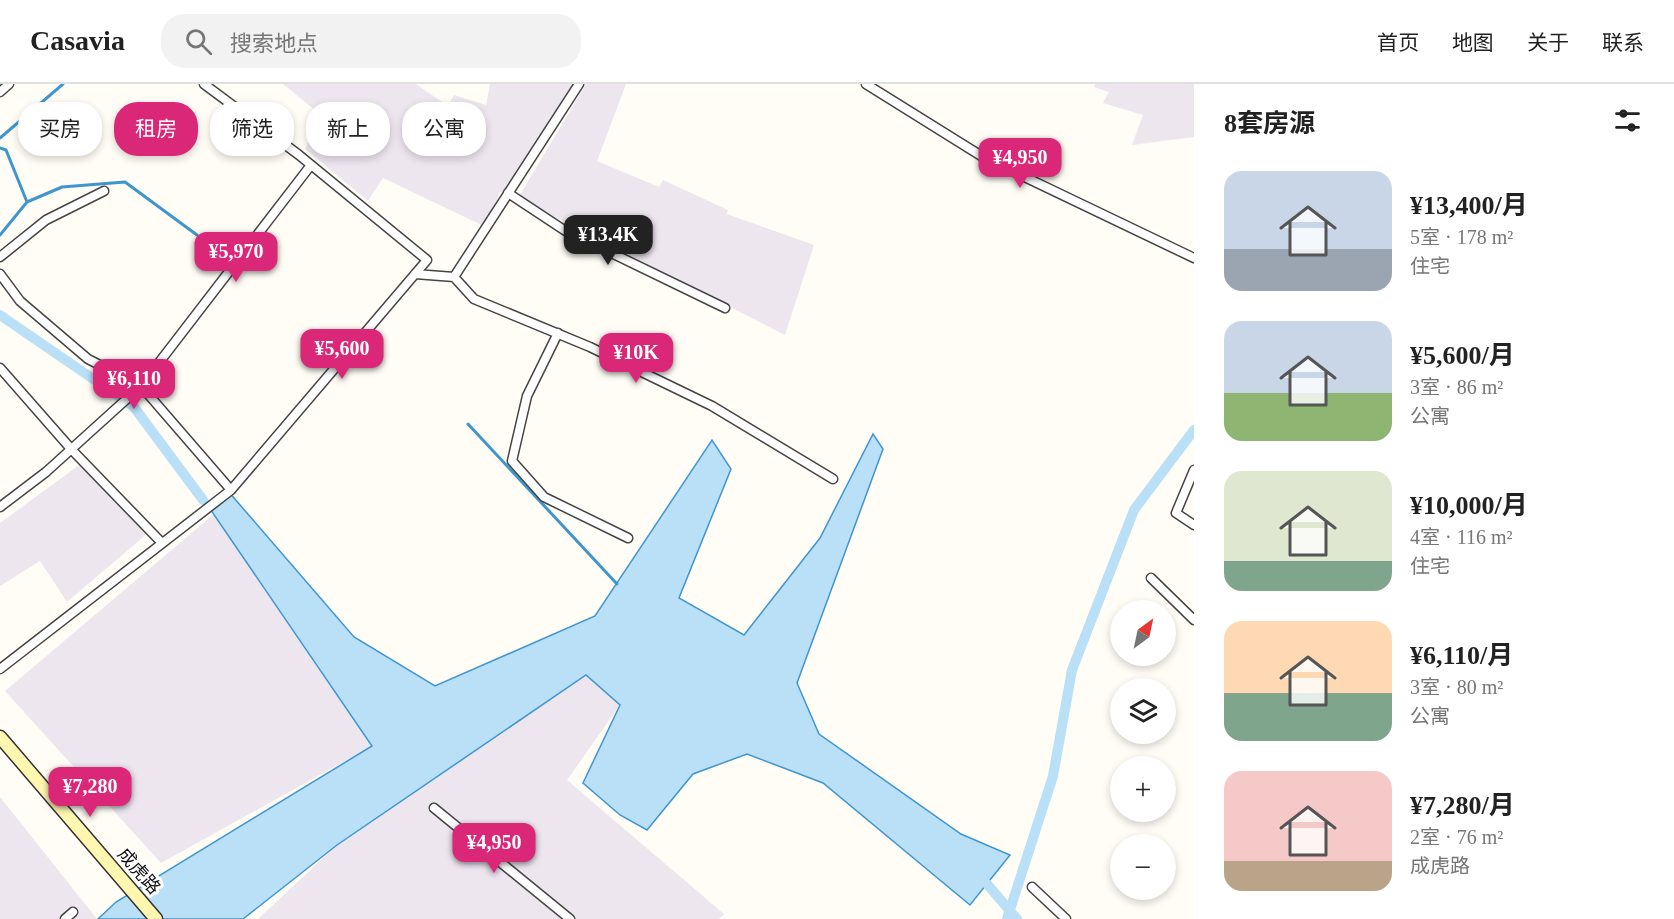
<!DOCTYPE html>
<html lang="zh">
<head>
<meta charset="utf-8">
<style>
  body { margin:0; font-family:"Times New Roman","Noto Sans SC",serif; background:#f2f2f2; color:#222; height:100vh; display:flex; flex-direction:column; font-size:22px; white-space:nowrap }
  * { box-sizing:border-box; margin:0 }
  p { font-size:20px; color:#767676 }
  .icon { flex:none; width:33px; height:33px; fill:none; stroke:currentColor; stroke-width:2; stroke-linecap:round; stroke-linejoin:round }
  .map { position:relative; flex:1; overflow:hidden }
  .details { display:flex; flex-direction:column; background:#fff; width:480px }
  .details>* { flex:none }
  .top-card { position:absolute; left:18px; top:18px; width:570px; height:54px; display:flex; gap:12px }
  .needle { width:39px; rotate:33deg }
  .fabs { position:absolute; left:1110px; top:516px; display:grid; gap:12px }
  .fabs a { display:grid; place-items:center; width:66px; height:66px; border-radius:50%; background:#fff; box-shadow:0 3px 9px #0003; font-size:30px }
  .price { position:absolute; translate:-50% -51px; padding:0 14px; border-radius:12px; background:#db2777; color:#fff; font-size:20px; line-height:39px; filter:drop-shadow(0 2px 3px #0008) }
  .price::after { content:''; position:absolute; left:50%; top:36px; width:18px; height:14px; margin-left:-9px; background:inherit; clip-path:polygon(0 0,100% 0,50% 100%) }
  .price.on { background:#222; color:#fff }
  ul { padding:0; list-style:none }
  li { display:flex; align-items:center; gap:18px; height:150px; padding:0 30px }
  li span { display:grid; place-items:center; flex:none; width:168px; height:120px; border-radius:18px; color:#555 }
  li>.icon { margin-inline-start:auto }
  span .icon { width:72px; height:72px; fill:#fffc; stroke-width:1 }
  li b { font-size:26px }
  h2 { display:flex; justify-content:space-between; align-items:center; height:72px; padding:0 30px; font-size:26px }
  .pill { padding:0 21px; border-radius:24px; background:#fff; box-shadow:0 3px 9px #0003; font-size:21px; line-height:54px }
  .pill.on { background:#db2777; color:#fff }
  header { display:flex; align-items:center; gap:36px; box-sizing:border-box; height:84px; padding:0 30px; background:#fff; border-bottom:2px solid #e0e0e0 }
  header strong { font-size:28px }
  nav { display:flex; gap:33px; margin-inline-start:auto; font-size:21px }
  .search { width:420px; height:54px; background:#f2f2f2; display:flex; align-items:center; gap:15px; box-sizing:border-box; padding:0 21px; border-radius:24px; color:#767676; font-size:22px }
  main { display:flex; flex:1; min-height:0 }
  .map>svg:first-child { display:block }
</style>
</head>
<body>
<header>
<strong>Casavia</strong>
<div class="search"><svg class="icon" aria-label="search" viewBox="0 0 24 24"><circle cx="10" cy="10" r="6"/><path d="M15 15l6 6"/></svg>搜索地点</div>
<nav><a>首页</a><a>地图</a><a>关于</a><a>联系</a></nav>
</header>
<main>
<div class="map">
<svg width="1194" height="835" viewBox="0 0 1194 835">
  <rect width="100%" height="100%" fill="#fffdf5"/>
  <!-- industrial -->
  <path fill="#eee6ef" d="M283,0H416L448,22L454,11L486,21L490,0H579L508,109L500,108L486,143L383,94L368,117L305,65L321,31Z
    M586,0H626L597,77L659,103L663,96L728,126L724,138L727,130L814,161L785,251L518,114Z
    M1095,0H1194V53L1132,61L1143,31L1103,19L1109,8L1094,3Z
    M82,379L148,449L67,518L40,477L0,502V439Z
    M214,430L372,662L161,779L5,607Z
    M586,591L620,621L567,696L724,830L719,835H258L337,761Z
    M0,713L97,835H0Z"/>
  <!-- water -->
  <path fill="#b9e0f7" stroke="#3f96cf" stroke-width="1.5" d="M873,350L883,365L797,599L819,650L961,750L1010,771L970,821L823,699L747,670L693,690L647,746L620,731L583,699L620,621L586,591L337,761L243,835H98L116,818L372,662L206,419L228,407L354,553L435,602L595,532L712,356L731,385L679,514L744,551L820,454Z"/>
  <g fill="none" stroke-linecap="round" stroke-linejoin="round">
    <!-- stream -->
    <path stroke="#3f96cf" stroke-width="3" d="M0,54L63,0
      M0,64L6,66L27,118L0,151
      M27,118L62,103L125,98L197,151
      M468,340L617,500"/>
    <!-- canal -->
    <path stroke="#b9e0f7" stroke-width="10" d="M0,231L134,323L203,416
      M987,800L1017,835
      M1007,835L1053,692L1072,586L1134,426L1194,346"/>
    <!-- street casing -->
    <g stroke="#444" stroke-width="11">
      <path id="street" d="M866,0L983,73L1194,174
        M0,8L9,0
        M508,109L564,146L725,224
        M0,173L46,136L104,107
        M0,190L20,217L88,275L141,302L231,406
        M415,190L454,193L579,0
        M454,193L474,215L590,263L712,322L833,395
        M558,249L527,312L512,377L544,413L628,454
        M0,284L72,366L162,459
        M1194,386L1176,429L1194,441
        M0,423L46,388L141,302L311,81
        M1151,494L1194,536
        M0,585L231,406L427,176L299,71L204,0
        M434,724L570,835
        M1032,803L1066,835
        M65,835L73,828"/>
    </g>
    <!-- secondary casing -->
    <g stroke="#333" stroke-width="15">
      <path id="secondary" d="M0,653L156,835"/>
    </g>
    <!-- street -->
    <use href="#street" stroke="#fff" stroke-width="8"/>
    <!-- secondary -->
    <use href="#secondary" stroke="#fff6b0" stroke-width="12"/>
  </g>
  <g text-anchor="middle" dominant-baseline="central" stroke-width="6" stroke-linejoin="round" paint-order="stroke">
    <!-- street labels -->
    <g font-size="18" fill="#111" stroke="#fff">
      <text transform="translate(139 787) rotate(49)">成虎路</text>
    </g>
  </g>
</svg>
<div class="fabs">
<a><svg class="needle" viewBox="-14 -14 28 28"><path d="M0-13l5 13h-10z" fill="#e53935"/><path d="M0 13l5-13h-10z" fill="#767676"/></svg></a>
<a><svg class="icon" aria-label="layers" viewBox="0 0 24 24"><path d="M12 4l9 5-9 5-9-5zM3 14l9 5 9-5"/></svg></a>
<a>+</a>
<a>−</a>
</div>
<b class="price" style="left:1020px;top:105px">¥4,950</b>
<b class="price on" style="left:608px;top:182px">¥13.4K</b>
<b class="price" style="left:236px;top:199px">¥5,970</b>
<b class="price" style="left:342px;top:296px">¥5,600</b>
<b class="price" style="left:636px;top:300px">¥10K</b>
<b class="price" style="left:134px;top:326px">¥6,110</b>
<b class="price" style="left:90px;top:734px">¥7,280</b>
<b class="price" style="left:494px;top:790px">¥4,950</b>
<div class="top-card">
<a class="pill">买房</a>
<a class="pill on">租房</a>
<a class="pill">筛选</a>
<a class="pill">新上</a>
<a class="pill">公寓</a>
</div>
</div>
<section class="details">
<h2>8套房源<svg class="icon" aria-label="filters" viewBox="0 0 24 24"><path d="M4 7h16M4 17h16"/><circle cx="9" cy="7" r="2"/><circle cx="15" cy="17" r="2"/></svg></h2>
<ul>
<li><span style="background:linear-gradient(#c9d6e8 65%,#9aa5b1 0)"><svg class="icon" aria-label="home" viewBox="0 0 24 24"><path d="M3 11l9-7 9 7M6 9v11h12V9"/></svg></span><div><b>¥13,400/月</b><p>5室 · 178 m²</p><p>住宅</p></div></li>
<li><span style="background:linear-gradient(#c9d6e8 60%,#8fb573 0)"><svg class="icon" aria-label="home" viewBox="0 0 24 24"><path d="M3 11l9-7 9 7M6 9v11h12V9"/></svg></span><div><b>¥5,600/月</b><p>3室 · 86 m²</p><p>公寓</p></div></li>
<li><span style="background:linear-gradient(#dfe7d0 75%,#7fa58c 0)"><svg class="icon" aria-label="home" viewBox="0 0 24 24"><path d="M3 11l9-7 9 7M6 9v11h12V9"/></svg></span><div><b>¥10,000/月</b><p>4室 · 116 m²</p><p>住宅</p></div></li>
<li><span style="background:linear-gradient(#ffd9b3 60%,#7fa58c 0)"><svg class="icon" aria-label="home" viewBox="0 0 24 24"><path d="M3 11l9-7 9 7M6 9v11h12V9"/></svg></span><div><b>¥6,110/月</b><p>3室 · 80 m²</p><p>公寓</p></div></li>
<li><span style="background:linear-gradient(#f6c9c9 75%,#b9a48a 0)"><svg class="icon" aria-label="home" viewBox="0 0 24 24"><path d="M3 11l9-7 9 7M6 9v11h12V9"/></svg></span><div><b>¥7,280/月</b><p>2室 · 76 m²</p><p>成虎路</p></div></li>
</ul>
</section>
</main>
</body>
</html>
